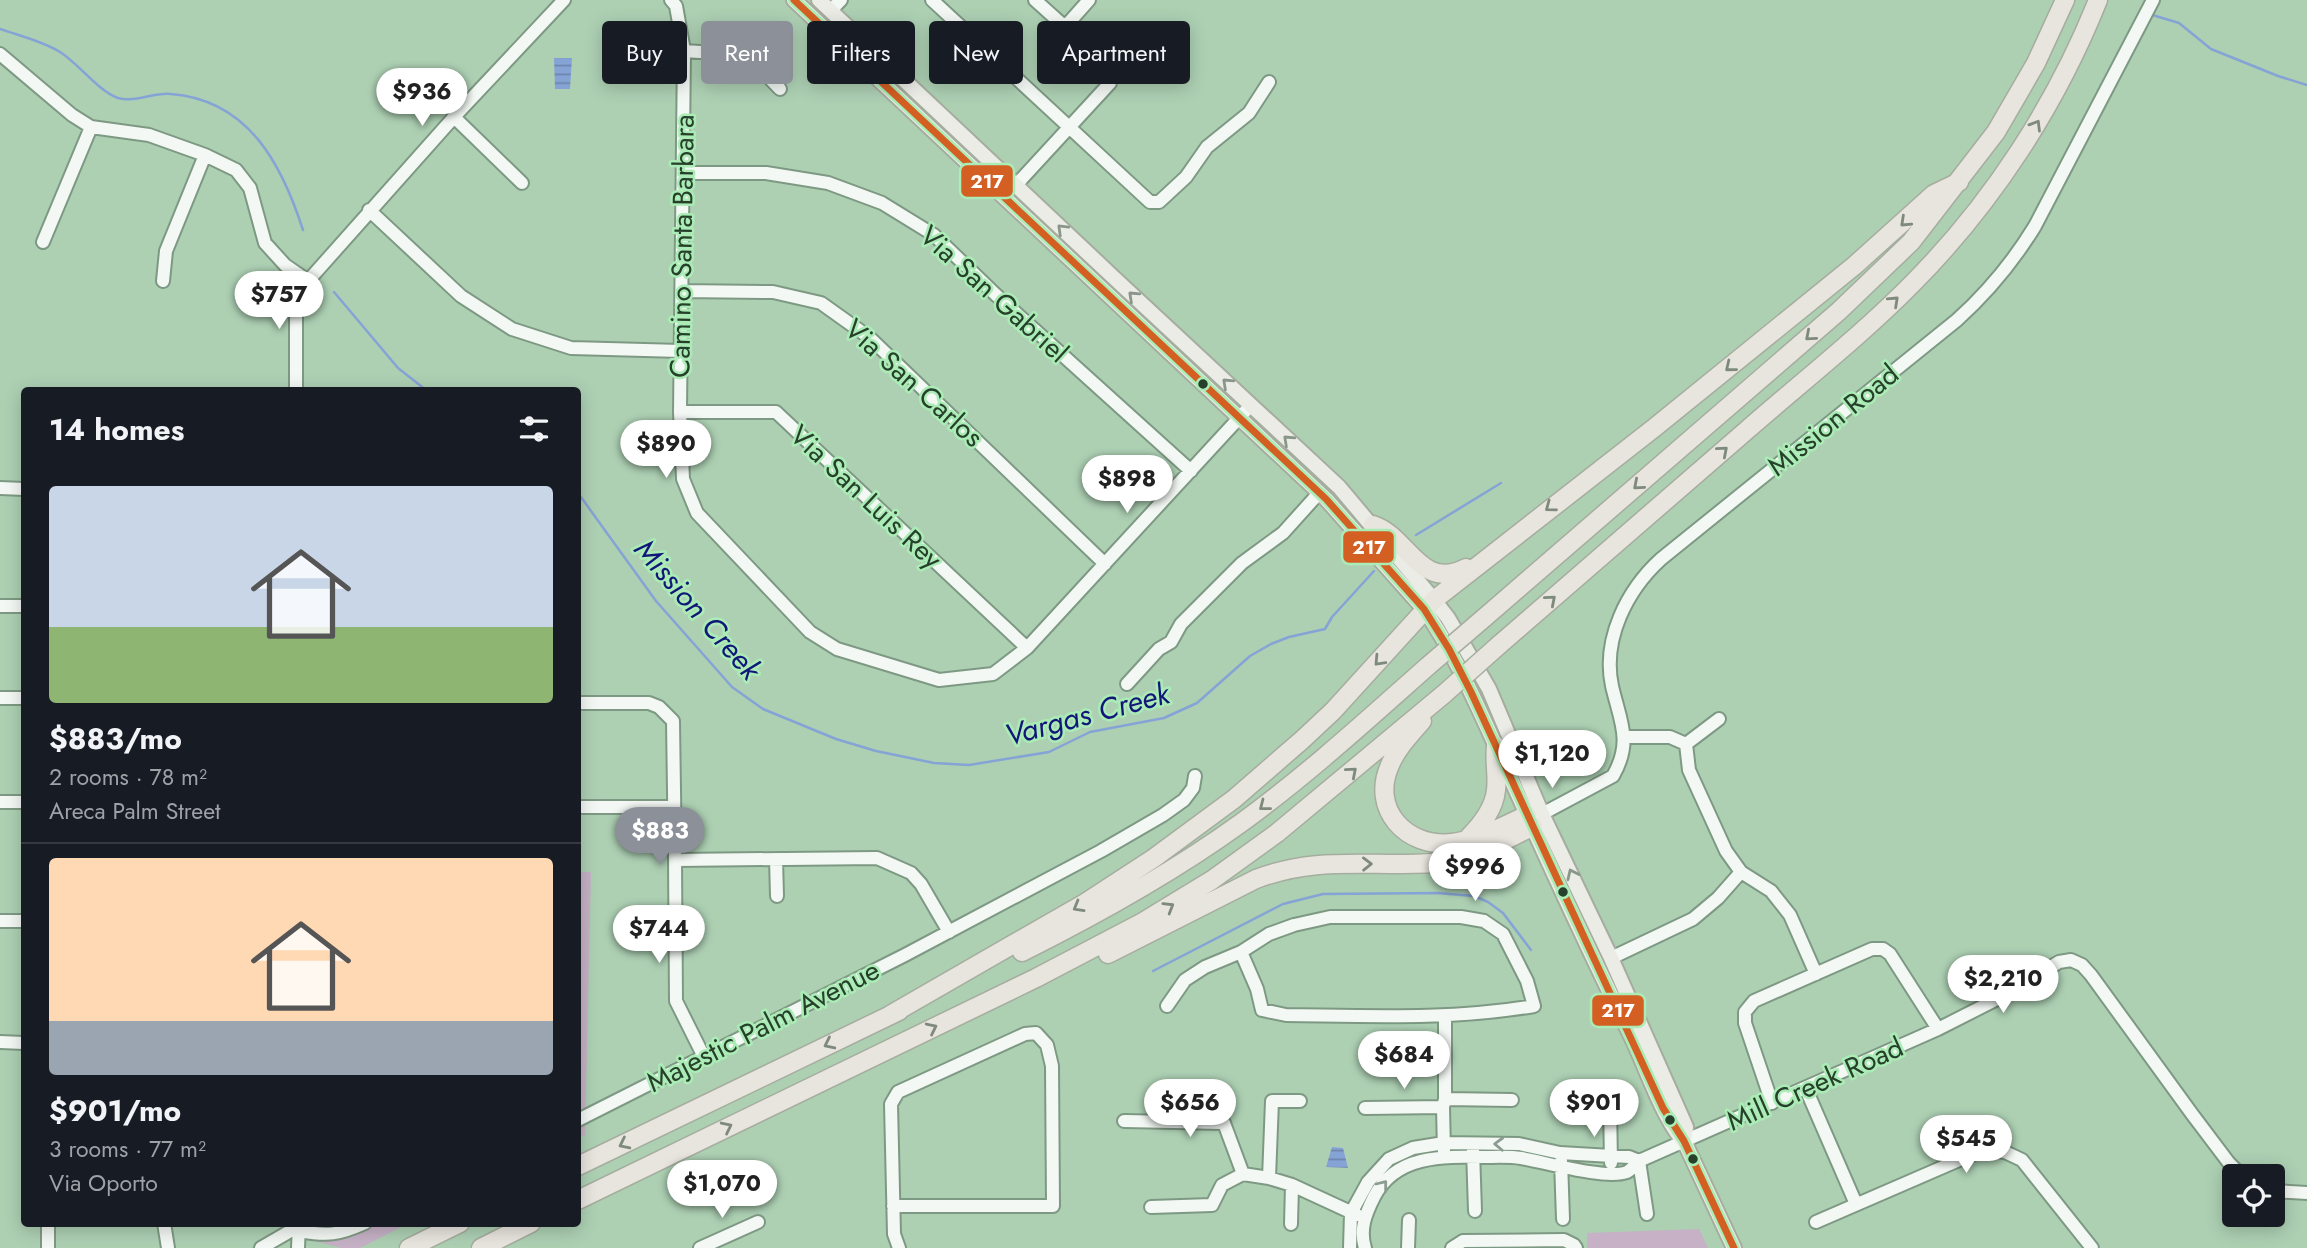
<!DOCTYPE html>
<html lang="en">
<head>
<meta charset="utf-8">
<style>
  body { margin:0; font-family:Jost,sans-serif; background:#20242c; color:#f1f3f6; height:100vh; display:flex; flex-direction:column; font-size:26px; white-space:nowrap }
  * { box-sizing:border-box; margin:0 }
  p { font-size:23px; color:#9ea1a6 }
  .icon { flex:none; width:38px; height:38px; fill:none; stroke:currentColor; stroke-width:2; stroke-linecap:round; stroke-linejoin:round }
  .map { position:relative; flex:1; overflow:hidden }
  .drawer { position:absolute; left:21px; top:387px; width:560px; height:840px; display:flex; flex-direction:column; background:#171b24; border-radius:7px; box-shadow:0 4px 18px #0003 }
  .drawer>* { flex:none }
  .top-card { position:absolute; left:602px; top:21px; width:665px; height:63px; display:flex; gap:14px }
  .tools { position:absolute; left:2222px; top:1164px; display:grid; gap:14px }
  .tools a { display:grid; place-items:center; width:63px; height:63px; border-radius:7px; background:#171b24; box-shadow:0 4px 18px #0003; font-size:35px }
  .price { position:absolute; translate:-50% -60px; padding:0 16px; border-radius:24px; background:#fff; color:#222; font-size:23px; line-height:46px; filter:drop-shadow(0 2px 4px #0008) }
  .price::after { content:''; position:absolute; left:50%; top:42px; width:21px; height:16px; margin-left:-10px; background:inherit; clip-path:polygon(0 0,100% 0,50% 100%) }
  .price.active { background:#8c9099; color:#fff }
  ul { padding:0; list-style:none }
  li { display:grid; align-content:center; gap:14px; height:371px; padding:0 28px }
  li+li { border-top:2px solid #363941 }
  li span { display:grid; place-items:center; height:217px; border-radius:7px; color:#555 }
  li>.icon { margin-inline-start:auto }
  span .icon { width:126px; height:126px; fill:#fffc; stroke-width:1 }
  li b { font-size:30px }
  h2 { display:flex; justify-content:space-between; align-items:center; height:84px; padding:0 28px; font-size:30px }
  .tag { padding:0 24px; border-radius:7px; background:#171b24; box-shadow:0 4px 18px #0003; font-size:24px; line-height:63px }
  .tag.active { background:#8c9099; color:#fff }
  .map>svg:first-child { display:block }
</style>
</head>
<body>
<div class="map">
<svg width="2307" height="1248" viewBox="0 0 2307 1248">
  <defs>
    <pattern id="water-rules" width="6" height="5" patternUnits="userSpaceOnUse" patternTransform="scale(1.75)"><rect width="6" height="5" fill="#86a3d5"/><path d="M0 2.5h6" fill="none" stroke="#6d86ad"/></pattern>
  </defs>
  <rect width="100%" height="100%" fill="#add0b3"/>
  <!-- green -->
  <path fill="#c6b1c6" d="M578,872H591L585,1135L578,1138Z
    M307,1223H409L360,1248H341L307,1239Z
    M1699,1229L1708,1248H1587V1233Z"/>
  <!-- water -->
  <path fill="url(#water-rules)" d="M554,58H572L570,89H555Z
    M1332,1147L1343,1148L1348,1168L1326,1167Z"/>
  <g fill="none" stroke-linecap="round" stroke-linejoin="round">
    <!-- stream -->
    <path stroke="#86a3d5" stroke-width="2.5" d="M2149,14L2179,23L2211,49L2278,76L2307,85
      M0,29C20,36 42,41 60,52C78,63 98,91 118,98C135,103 154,92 171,94C249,100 282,165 303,230
      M334,292L398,368L426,390
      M578,493L656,601L732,687L763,709L836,739L876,751L934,763L969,765L1049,752L1090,732L1164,718L1197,703L1250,656L1271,644L1289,637L1325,629L1332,617L1374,571
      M1416,535L1501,483
      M1153,971L1283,904L1323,894L1437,893L1474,896L1488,902L1503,913L1531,950"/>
    <!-- minor casing -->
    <g stroke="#7e9983" stroke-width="16">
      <path id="minor" d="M671,0L676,6L684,51L680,412L683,479L697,513L810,632L837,649L939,680L993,674L1027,648L1251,405
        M932,0L1150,202H1159L1186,177L1207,147L1249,113L1269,82
        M831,10L841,0
        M1065,27L1089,0
        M684,51L733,54L753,61L780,89
        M0,54L72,115L91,127L149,135L205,155L236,170L250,188L265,243L285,265L308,281
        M454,117L522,183
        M683,173H766L828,183L882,203L934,235L995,294L1191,471
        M1016,185L1110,83V75L1071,39L1065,27L1035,0
        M369,210L461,296L512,329L571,348L681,351
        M43,242L91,127
        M163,281L166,251L205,155
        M682,291L773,292L821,303L870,338L1105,564
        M296,390V308L308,281L454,117L564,0
        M680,412H776L1027,648
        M0,488L24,489
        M0,606H24
        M1127,684L1159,649L1171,642L1181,624L1242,563L1283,533L1319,493
        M0,698H24
        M578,703H649L659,707L673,721L675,860L877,858L911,873L921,884L949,932
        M1624,737H1670L1686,744L1689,770L1726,851L1741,872L1771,891L1790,915L1816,974
        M1686,744L1719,719
        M0,802H24
        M578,807H674
        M1542,814L1613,776C1633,741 1620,721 1612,686C1602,639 1627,590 1661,559L1957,320C1988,292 2013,262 2035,226L2153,0
        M776,859L777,896
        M675,860L676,1001L703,1055
        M0,921H24
        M1611,958L1693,919L1718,898L1741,872
        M1167,1006L1185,980L1205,967L1241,952L1269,934L1294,925L1330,917H1461L1484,921L1503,934L1527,981L1534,1006C1451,1020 1369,1016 1286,1015L1262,1010L1257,989L1241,952
        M0,1042L24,1043
        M1806,1089L1856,1204
        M1445,1099L1512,1100
        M1772,1103L1745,1023V1012L1754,1001L1872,949H1883L1890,954L1938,1029
        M1610,1104L1611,1163
        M1365,1108L1443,1107
        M578,1120L905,955L1101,851L1163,815L1184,800L1193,788L1195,776
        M1124,1121L1224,1123L1243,1174
        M1473,1150L1475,1211
        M1444,1152L1443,1107L1445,1099V1016
        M1561,1161L1563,1219
        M1639,1161L1647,1214
        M1243,1174L1269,1178L1292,1185L1357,1215
        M1269,1178L1272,1101H1300
        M2273,1191L2307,1193
        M893,1206H1053L1052,1066L1047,1045L1036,1033L1025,1034L898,1092L891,1104L894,1234L899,1248
        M1151,1207L1212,1205L1222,1185L1243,1174
        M1816,1222L1973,1154L1987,1150L2005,1152L2022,1160L2092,1248
        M164,1223L168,1248
        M1291,1224L1292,1185
        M299,1231C328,1236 338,1235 365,1223
        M48,1248V1223
        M261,1248L299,1226
        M298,1248L299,1224
        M700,1248L758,1222
        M1350,1248L1351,1213L1368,1182L1389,1159L1413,1148L1444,1143L1519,1144L1560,1153L1629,1157L1639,1161
        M1365,1248C1359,1229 1366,1213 1374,1197C1395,1155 1443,1156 1483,1157C1495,1157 1509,1156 1521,1158C1545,1162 1606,1180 1627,1172C1631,1170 1636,1164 1639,1161L1938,1029L2003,996L2059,962L2071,960L2082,965L2091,975L2192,1114L2229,1163L2242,1176
        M1408,1248L1409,1220
        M1452,1248L1463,1241L1564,1240L1574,1245L1576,1248"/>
    </g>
    <!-- major casing -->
    <g stroke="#a5ad9e" stroke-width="18">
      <path id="major" d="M794,0L1326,499L1424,609C1460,661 1484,722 1511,779C1550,866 1590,953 1632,1038C1645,1065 1665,1123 1684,1141L1734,1248
        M819,0L1112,276L1339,487L1434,600L1448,618L1489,689L1542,814L1611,958L1686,1127L1684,1141"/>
    </g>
    <!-- highway casing -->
    <g stroke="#a5ad9e" stroke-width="21">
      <path id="highway" d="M1373,525C1408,536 1420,592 1466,568
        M1484,618L1839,311L1911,242L1996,132L2036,63L2065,0
        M1499,645C1582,573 1665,501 1747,430C1803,381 1862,335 1914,282C1993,202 2056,105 2098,0
        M1422,721C1410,735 1397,748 1390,765C1370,809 1406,848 1452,843C1477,840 1504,826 1527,815
        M1469,837C1482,824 1494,809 1496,790C1498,776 1494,761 1496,746
        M1022,952C1098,914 1172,873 1241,823C1307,775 1367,720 1428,666
        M1108,954L1256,879C1306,860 1347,864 1399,864C1417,863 1436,865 1453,860C1480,854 1508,839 1533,826
        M890,1015L1085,903L1154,858L1234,799L1302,740L1333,711L1434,600L1654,428L1854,266L1934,194L1959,182
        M578,1166L899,1011
        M578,1200L1036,978L1143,922L1212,880L1277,833L1444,694
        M409,1248L460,1223
        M481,1248L531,1223"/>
    </g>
    <!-- minor -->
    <use href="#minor" stroke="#f3f8f4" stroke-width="12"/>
    <!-- major -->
    <use href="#major" stroke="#ecece7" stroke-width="14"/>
    <!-- highway -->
    <use href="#highway" stroke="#e8e4de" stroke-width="18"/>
    <!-- highway-bridge casing -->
    <g stroke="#a5ad9e" stroke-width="21" stroke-linecap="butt">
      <path id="highway-bridge" d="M1428,666L1484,618
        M1444,694L1499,645"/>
    </g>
    <!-- highway-bridge -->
    <use href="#highway-bridge" stroke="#e8e4de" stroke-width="18"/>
    <!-- bus-1 casing -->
    <g stroke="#abecb6" stroke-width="12">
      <path id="bus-1" d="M794,0L1326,499L1424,609L1449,649L1471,692L1663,1108L1684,1141L1734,1248"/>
    </g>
    <!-- bus-1 -->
    <use href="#bus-1" stroke="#d35f23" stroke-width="7"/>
  </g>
  <!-- one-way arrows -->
  <defs><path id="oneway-chevron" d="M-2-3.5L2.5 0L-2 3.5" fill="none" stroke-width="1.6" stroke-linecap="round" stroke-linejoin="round" transform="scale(1.75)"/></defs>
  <g stroke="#7d8a7c">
    <use href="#oneway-chevron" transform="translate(2036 125) rotate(-59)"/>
    <use href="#oneway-chevron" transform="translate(1905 222) rotate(137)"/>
    <use href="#oneway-chevron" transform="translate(1894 301) rotate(-43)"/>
    <use href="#oneway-chevron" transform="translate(1810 336) rotate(139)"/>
    <use href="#oneway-chevron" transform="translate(1730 367) rotate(141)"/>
    <use href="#oneway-chevron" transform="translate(1723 451) rotate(-41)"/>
    <use href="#oneway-chevron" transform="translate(1638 485) rotate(139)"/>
    <use href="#oneway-chevron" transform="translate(1550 507) rotate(143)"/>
    <use href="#oneway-chevron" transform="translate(1551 600) rotate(-41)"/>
    <use href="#oneway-chevron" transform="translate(1379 661) rotate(133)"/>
    <use href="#oneway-chevron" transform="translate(1352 772) rotate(-41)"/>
    <use href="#oneway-chevron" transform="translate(1264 806) rotate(142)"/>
    <use href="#oneway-chevron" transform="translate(1367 864) rotate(-1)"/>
    <use href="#oneway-chevron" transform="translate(1078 907) rotate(150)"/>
    <use href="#oneway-chevron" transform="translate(1169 907) rotate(-31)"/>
    <use href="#oneway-chevron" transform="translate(932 1028) rotate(-26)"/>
    <use href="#oneway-chevron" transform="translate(829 1044) rotate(154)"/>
    <use href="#oneway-chevron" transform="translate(727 1127) rotate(-26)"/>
    <use href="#oneway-chevron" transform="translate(624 1144) rotate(154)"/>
  </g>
  <g stroke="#899689">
    <use href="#oneway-chevron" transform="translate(1062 229) rotate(-136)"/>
    <use href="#oneway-chevron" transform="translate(1133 296) rotate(-137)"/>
    <use href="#oneway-chevron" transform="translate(1227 383) rotate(-137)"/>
    <use href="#oneway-chevron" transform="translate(1288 440) rotate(-137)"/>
    <use href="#oneway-chevron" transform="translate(1572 874) rotate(-115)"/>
  </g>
  <g stroke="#8c9c90">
    <use href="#oneway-chevron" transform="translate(1499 1144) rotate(-178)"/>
    <use href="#oneway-chevron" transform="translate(1383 1185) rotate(-52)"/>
  </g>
  <!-- markers -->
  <g fill="#26402b" stroke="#abecb6" stroke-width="2.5">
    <circle cx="1203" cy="384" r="6"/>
    <circle cx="1563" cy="892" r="6"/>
    <circle cx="1670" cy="1120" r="6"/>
    <circle cx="1693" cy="1159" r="6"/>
  </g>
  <g text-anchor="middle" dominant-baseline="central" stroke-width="5" stroke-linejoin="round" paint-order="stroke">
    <!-- street labels -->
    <g font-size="28" fill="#26402b" stroke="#abecb6">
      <text transform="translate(682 246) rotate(-89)">Camino Santa Barbara</text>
      <text transform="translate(994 294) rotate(42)">Via San Gabriel</text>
      <text transform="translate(914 383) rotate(42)">Via San Carlos</text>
      <text transform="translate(1833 420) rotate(-39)">Mission Road</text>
      <text transform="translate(866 497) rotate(43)">Via San Luis Rey</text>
      <text transform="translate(763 1026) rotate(-27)">Majestic Palm Avenue</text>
      <text transform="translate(1815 1084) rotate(-24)">Mill Creek Road</text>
    </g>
    <!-- water labels -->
    <g font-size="30" font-style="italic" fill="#121678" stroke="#abecb6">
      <text transform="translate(698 609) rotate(49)">Mission Creek</text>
      <text transform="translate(1087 714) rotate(-15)">Vargas Creek</text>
    </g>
  </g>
  <g stroke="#abecb6" stroke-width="2.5">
    <rect x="960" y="164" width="54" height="34" rx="7" fill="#d35f23"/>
    <rect x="1342" y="530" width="53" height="34" rx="7" fill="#d35f23"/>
    <rect x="1591" y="994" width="54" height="33" rx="7" fill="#d35f23"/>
  </g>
  <g font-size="19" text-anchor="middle" font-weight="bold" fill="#fff">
    <text x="987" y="188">217</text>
    <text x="1369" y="554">217</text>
    <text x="1618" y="1017">217</text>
  </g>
</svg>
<div class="tools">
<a><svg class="icon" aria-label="locate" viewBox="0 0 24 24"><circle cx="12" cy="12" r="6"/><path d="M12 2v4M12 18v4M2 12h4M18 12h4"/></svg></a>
</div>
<b class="price" style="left:422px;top:128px">$936</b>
<b class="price" style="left:279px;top:331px">$757</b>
<b class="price" style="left:666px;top:480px">$890</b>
<b class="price" style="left:1127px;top:515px">$898</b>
<b class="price" style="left:1552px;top:790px">$1,120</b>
<b class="price active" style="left:660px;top:867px">$883</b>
<b class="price" style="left:1475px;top:903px">$996</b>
<b class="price" style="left:659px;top:965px">$744</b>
<b class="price" style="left:2003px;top:1015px">$2,210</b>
<b class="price" style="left:1404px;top:1091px">$684</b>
<b class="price" style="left:1190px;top:1139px">$656</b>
<b class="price" style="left:1594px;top:1139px">$901</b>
<b class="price" style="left:1966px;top:1175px">$545</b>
<b class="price" style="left:722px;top:1220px">$1,070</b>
<div class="top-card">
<a class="tag">Buy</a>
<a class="tag active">Rent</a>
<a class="tag">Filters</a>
<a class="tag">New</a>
<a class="tag">Apartment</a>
</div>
<section class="drawer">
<h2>14 homes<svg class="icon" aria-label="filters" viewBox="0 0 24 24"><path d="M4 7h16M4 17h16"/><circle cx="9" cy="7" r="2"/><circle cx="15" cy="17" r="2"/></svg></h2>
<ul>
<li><span style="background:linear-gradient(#c9d6e8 65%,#8fb573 0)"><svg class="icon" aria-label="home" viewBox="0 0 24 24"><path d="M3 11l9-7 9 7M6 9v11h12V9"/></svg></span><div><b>$883/mo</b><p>2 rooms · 78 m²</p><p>Areca Palm Street</p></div></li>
<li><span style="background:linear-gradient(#ffd9b3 75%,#9aa5b1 0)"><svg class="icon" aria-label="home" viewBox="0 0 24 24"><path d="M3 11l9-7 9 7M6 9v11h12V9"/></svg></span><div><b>$901/mo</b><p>3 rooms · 77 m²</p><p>Via Oporto</p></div></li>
</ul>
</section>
</div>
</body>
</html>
